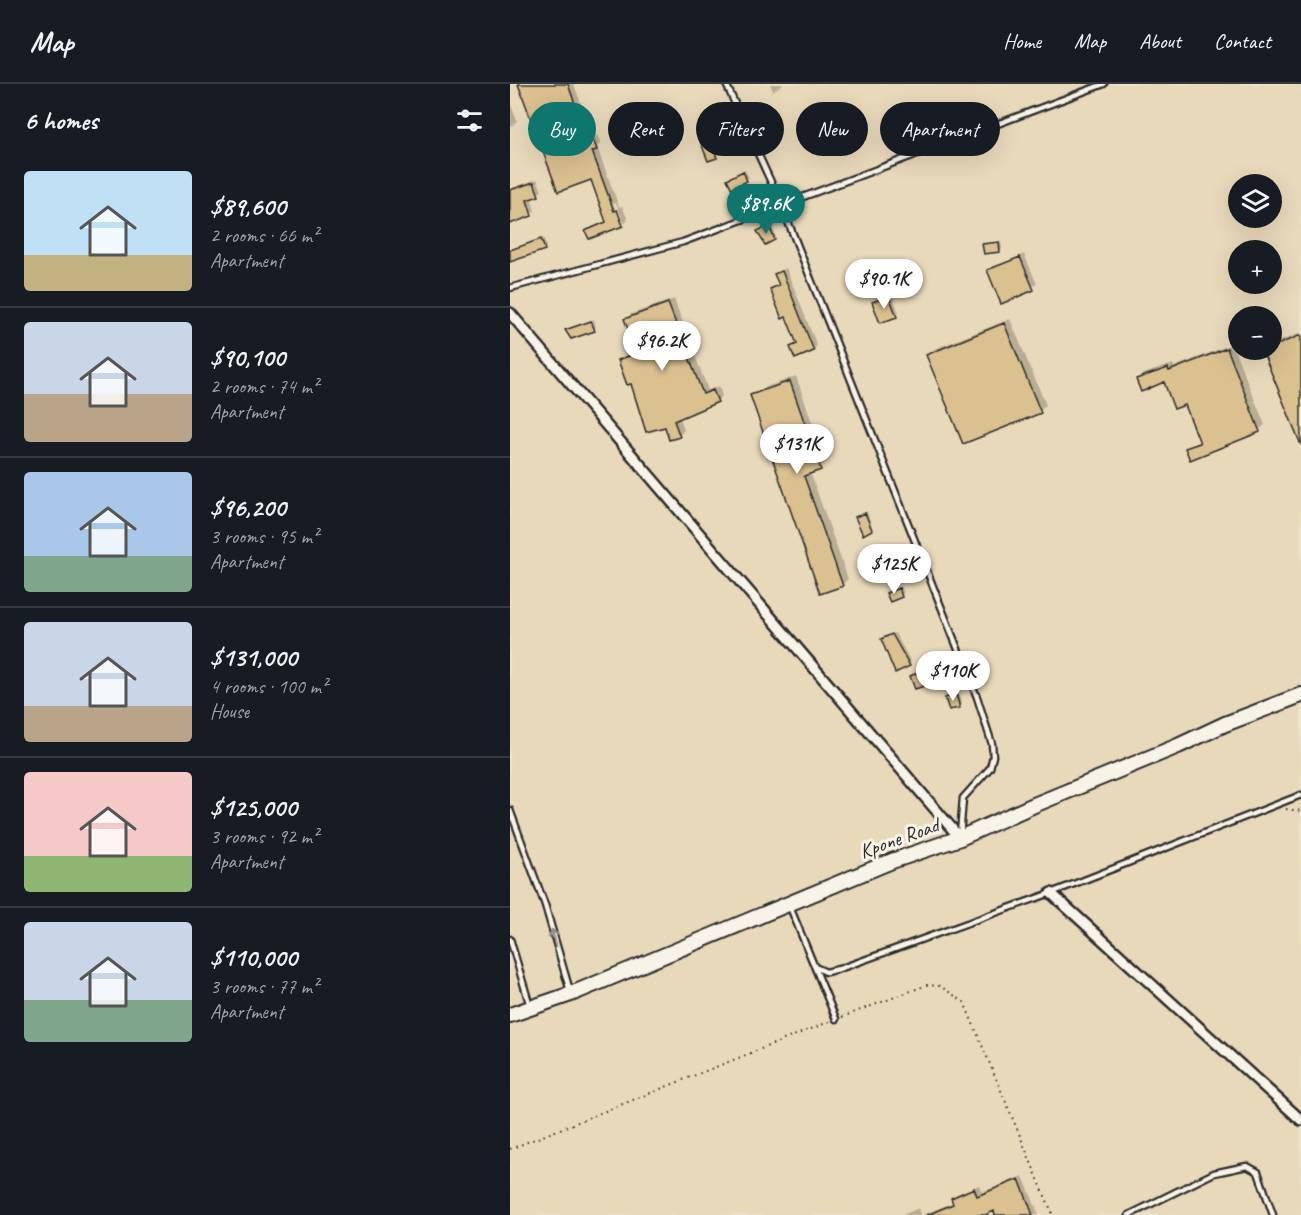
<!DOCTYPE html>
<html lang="en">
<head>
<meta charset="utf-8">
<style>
  body { margin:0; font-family:Caveat,sans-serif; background:#242831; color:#f1f3f6; height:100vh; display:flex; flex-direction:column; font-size:22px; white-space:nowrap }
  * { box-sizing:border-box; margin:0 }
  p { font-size:20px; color:#9ea1a6 }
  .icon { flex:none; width:33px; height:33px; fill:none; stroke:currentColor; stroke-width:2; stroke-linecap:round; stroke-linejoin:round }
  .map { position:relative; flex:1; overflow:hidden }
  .panel { display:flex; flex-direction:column; background:#171b24; width:510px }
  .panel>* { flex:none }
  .top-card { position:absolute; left:18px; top:18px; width:570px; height:54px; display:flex; gap:12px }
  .controls { position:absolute; left:718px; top:90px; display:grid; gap:12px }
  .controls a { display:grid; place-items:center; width:54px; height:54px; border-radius:50%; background:#171b24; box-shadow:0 6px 24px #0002; font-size:30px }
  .price { position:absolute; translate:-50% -51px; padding:0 14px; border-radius:21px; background:#fff; color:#222; font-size:20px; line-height:39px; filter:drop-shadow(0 2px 3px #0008) }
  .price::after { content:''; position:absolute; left:50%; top:36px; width:18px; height:14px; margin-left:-9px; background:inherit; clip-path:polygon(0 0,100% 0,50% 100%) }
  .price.current { background:#0f766e; color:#fff }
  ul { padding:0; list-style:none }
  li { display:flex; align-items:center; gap:18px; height:150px; padding:0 24px }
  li+li { border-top:2px solid #363941 }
  li span { display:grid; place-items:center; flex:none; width:168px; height:120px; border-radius:6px; color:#555 }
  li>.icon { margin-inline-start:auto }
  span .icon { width:72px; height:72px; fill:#fffc; stroke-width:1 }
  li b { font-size:26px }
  h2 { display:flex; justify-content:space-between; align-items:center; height:72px; padding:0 24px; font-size:26px }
  .tag { padding:0 21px; border-radius:27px; background:#171b24; box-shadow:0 6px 24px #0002; font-size:21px; line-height:54px }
  .tag.current { background:#0f766e; color:#fff }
  header { display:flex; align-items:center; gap:36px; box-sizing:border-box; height:84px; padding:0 30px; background:#171b24; border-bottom:2px solid #363941 }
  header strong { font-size:28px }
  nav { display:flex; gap:33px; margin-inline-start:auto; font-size:21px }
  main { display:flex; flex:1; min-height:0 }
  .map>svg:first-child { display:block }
</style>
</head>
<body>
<header>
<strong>Map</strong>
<nav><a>Home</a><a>Map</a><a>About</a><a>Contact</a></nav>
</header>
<main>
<section class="panel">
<h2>6 homes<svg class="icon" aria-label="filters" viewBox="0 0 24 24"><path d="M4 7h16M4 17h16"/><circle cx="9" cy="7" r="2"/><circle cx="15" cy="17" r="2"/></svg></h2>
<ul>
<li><span style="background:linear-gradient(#bfe0f5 70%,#c2b280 0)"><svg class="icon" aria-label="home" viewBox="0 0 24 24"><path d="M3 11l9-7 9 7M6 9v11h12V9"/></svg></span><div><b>$89,600</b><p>2 rooms · 66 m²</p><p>Apartment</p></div></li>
<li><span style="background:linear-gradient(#c9d6e8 60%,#b9a48a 0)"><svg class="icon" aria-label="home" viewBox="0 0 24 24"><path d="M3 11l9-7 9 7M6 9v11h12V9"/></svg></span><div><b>$90,100</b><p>2 rooms · 74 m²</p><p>Apartment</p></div></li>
<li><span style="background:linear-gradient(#a9c7e8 70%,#7fa58c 0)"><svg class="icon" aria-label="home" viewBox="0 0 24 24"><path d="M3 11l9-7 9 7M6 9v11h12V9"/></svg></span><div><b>$96,200</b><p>3 rooms · 95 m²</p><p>Apartment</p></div></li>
<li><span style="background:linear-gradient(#c9d6e8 70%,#b9a48a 0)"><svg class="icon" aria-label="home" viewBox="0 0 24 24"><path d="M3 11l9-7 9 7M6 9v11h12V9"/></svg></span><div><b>$131,000</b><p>4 rooms · 100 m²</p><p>House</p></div></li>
<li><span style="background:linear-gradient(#f6c9c9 70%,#8fb573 0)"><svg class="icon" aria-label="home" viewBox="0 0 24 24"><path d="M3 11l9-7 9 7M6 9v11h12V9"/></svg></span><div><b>$125,000</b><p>3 rooms · 92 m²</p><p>Apartment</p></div></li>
<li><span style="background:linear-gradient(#c9d6e8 65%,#7fa58c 0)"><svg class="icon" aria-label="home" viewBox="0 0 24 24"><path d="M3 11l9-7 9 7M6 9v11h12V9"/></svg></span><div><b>$110,000</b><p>3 rooms · 77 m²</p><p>Apartment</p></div></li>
</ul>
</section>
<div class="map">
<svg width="791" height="1131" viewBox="0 0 791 1131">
  <rect width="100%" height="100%" fill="#efe4ce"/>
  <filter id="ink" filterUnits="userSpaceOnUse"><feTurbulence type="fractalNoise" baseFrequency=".0167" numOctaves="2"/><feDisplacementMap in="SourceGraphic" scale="12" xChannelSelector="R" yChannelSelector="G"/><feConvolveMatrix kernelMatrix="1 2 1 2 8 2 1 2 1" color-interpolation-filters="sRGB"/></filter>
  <g filter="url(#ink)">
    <!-- built -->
    <path fill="#e9d9bb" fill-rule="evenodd" d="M0,0H791V1131H0ZM729,100H762V134H729ZM729,166H762V200H729ZM729,232H762V266H729Z"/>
    <!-- shadow -->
    <path fill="#0003" d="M10,0H64L83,53L88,51L91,59L87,63L109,123L112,122L118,136L114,140L106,119L103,120L113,140L80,153L77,147L97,136L82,94Z
      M260,0H272V1L263,7Z
      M0,18L7,37L0,44Z
      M444,33L446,38L444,41L419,44Z
      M201,49L208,71L206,73L191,54Z
      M235,86L239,93L222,103L221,93Z
      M27,95L32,107L21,113L25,127L0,139V105Z
      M261,141L266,153L264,155L249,147Z
      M34,154L36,162L34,165L0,170L2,165Z
      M491,157L492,165L489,167L474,161Z
      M514,170L527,200L492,218L479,187Z
      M276,184L307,262L303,266L281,263L288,258L277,231L261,206L270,200L266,190Z
      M382,210L389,229L371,237L364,219Z
      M164,215L198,306L209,302L212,312L207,317L170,333L174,346L169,351L156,341L122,298L110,276L115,271L127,266L116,236L121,230Z
      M84,235L86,243L84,246H57Z
      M500,235L536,321L530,327L418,271L424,265Z
      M791,249V358L754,267L762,266V260Z
      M722,260L755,341L749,346L680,374L677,364L691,356L676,319L655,296H627L633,290L663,280L664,283Z
      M286,292L316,378L300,388L338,495L332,501L242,311L248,306Z
      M357,427L362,443L360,445L347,433Z
      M391,502L394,509L381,516L378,509Z
      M385,549L401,578L399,581L375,553Z
      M423,583L424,595L422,598L402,592Z
      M448,609L452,620L449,622L436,615Z
      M513,1092L529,1131H487L485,1125L471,1131H412L444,1118L443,1114L447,1110L469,1101L472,1108Z
      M409,1124L411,1131H392Z"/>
    <!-- building -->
    <path fill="#dbc090" stroke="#2b2b2b" stroke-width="1.5" d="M8,0H58L78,57L83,55L87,66L82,67L104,127L107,126L113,142L79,155L75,147L96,138L81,96L48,108Z
      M442,34L445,42L420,51L417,43Z
      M198,51L207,74L198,77L189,54Z
      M233,87L237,97L222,105L217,95Z
      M24,98L29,112L17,116L22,132L0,140V106Z
      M259,142L265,156L255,161L247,147Z
      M31,155L35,166L0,178V166Z
      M489,158L490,168L474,170L472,160Z
      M510,173L524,206L491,220L477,186Z
      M272,187L304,267L285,275L280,263L287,260L276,233L272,235L260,205L269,201L264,190Z
      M379,212L387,233L370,239L362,218Z
      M158,219L193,310L203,306L208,318L164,337L170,353L159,356L155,343L136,348L121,300L117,301L108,276L127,269L114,235Z
      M81,237L85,247L61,255L55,246Z
      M494,239L531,329L453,360L416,271Z
      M791,251V361L752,266H762V263Z
      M717,264L750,348L680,376L675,364L690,359L675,321L664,325L654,298L631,308L626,295L658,284L659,287Z
      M280,297L311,386L294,392L333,502L310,510L240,311Z
      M355,429L362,446L353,451L345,433Z
      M389,504L392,513L380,518L376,509Z
      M382,550L400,582L385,589L371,555Z
      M420,584L423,599L405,605L400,592Z
      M446,610L450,624L439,626L435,614Z
      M509,1095L523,1131H485L484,1127L475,1131H417L443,1120L441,1114L464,1104L467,1112Z"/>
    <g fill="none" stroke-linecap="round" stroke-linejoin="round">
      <!-- lane casing -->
      <g stroke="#2b2b2b" stroke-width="9">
        <path id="lane" d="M216,0L271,120L467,613L482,660L483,672L480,684L453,714L450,752
          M0,204L173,158L594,0
          M0,726L35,821L60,907
          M280,823L326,935
          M0,855L20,922
          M305,883L316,888L329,885L541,809L791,711
          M619,1131L704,1089L737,1082L748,1088L763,1131"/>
      </g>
      <!-- street casing -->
      <g stroke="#2b2b2b" stroke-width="14">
        <path id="street" d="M0,229L450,754
          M541,809L791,1036"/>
      </g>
      <!-- secondary casing -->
      <g stroke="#2b2b2b" stroke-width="18">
        <path id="secondary" d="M0,931L61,910L382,777L450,754L524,721L668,662L715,640L791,611"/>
      </g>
      <!-- path -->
      <path stroke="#2b2b2b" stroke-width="2" stroke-dasharray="1.5 4.5" stroke-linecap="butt" d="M776,725L791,727
        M332,933L417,901L430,902L454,918L543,1131
        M0,1065L321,937"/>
      <!-- lane -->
      <use href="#lane" stroke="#f7f3e8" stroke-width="4.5"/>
      <!-- street -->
      <use href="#street" stroke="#f7f3e8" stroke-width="9"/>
      <!-- secondary -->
      <use href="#secondary" stroke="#f7f3e8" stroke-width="14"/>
    </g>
    <!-- one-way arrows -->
    <defs><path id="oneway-shaft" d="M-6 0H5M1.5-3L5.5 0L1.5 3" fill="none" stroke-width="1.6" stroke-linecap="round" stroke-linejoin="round" transform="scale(1.5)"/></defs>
    <use stroke="#918f8a" href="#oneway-shaft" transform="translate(44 854) rotate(-106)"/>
  </g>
  <g text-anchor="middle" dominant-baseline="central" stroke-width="6" stroke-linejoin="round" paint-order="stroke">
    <!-- street labels -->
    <g font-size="21" fill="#2b2b2b" stroke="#f7f3e8">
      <text transform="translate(389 754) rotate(-20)">Kpone Road</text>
    </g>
  </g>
</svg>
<div class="controls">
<a><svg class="icon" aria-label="layers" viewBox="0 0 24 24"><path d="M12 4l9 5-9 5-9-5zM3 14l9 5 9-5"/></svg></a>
<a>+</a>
<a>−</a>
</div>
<b class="price current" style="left:256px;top:151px">$89.6K</b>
<b class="price" style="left:374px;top:226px">$90.1K</b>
<b class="price" style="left:152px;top:288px">$96.2K</b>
<b class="price" style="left:287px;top:391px">$131K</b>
<b class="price" style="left:384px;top:511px">$125K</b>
<b class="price" style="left:443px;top:618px">$110K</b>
<div class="top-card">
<a class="tag current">Buy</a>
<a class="tag">Rent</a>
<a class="tag">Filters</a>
<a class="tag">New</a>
<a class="tag">Apartment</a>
</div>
</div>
</main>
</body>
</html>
